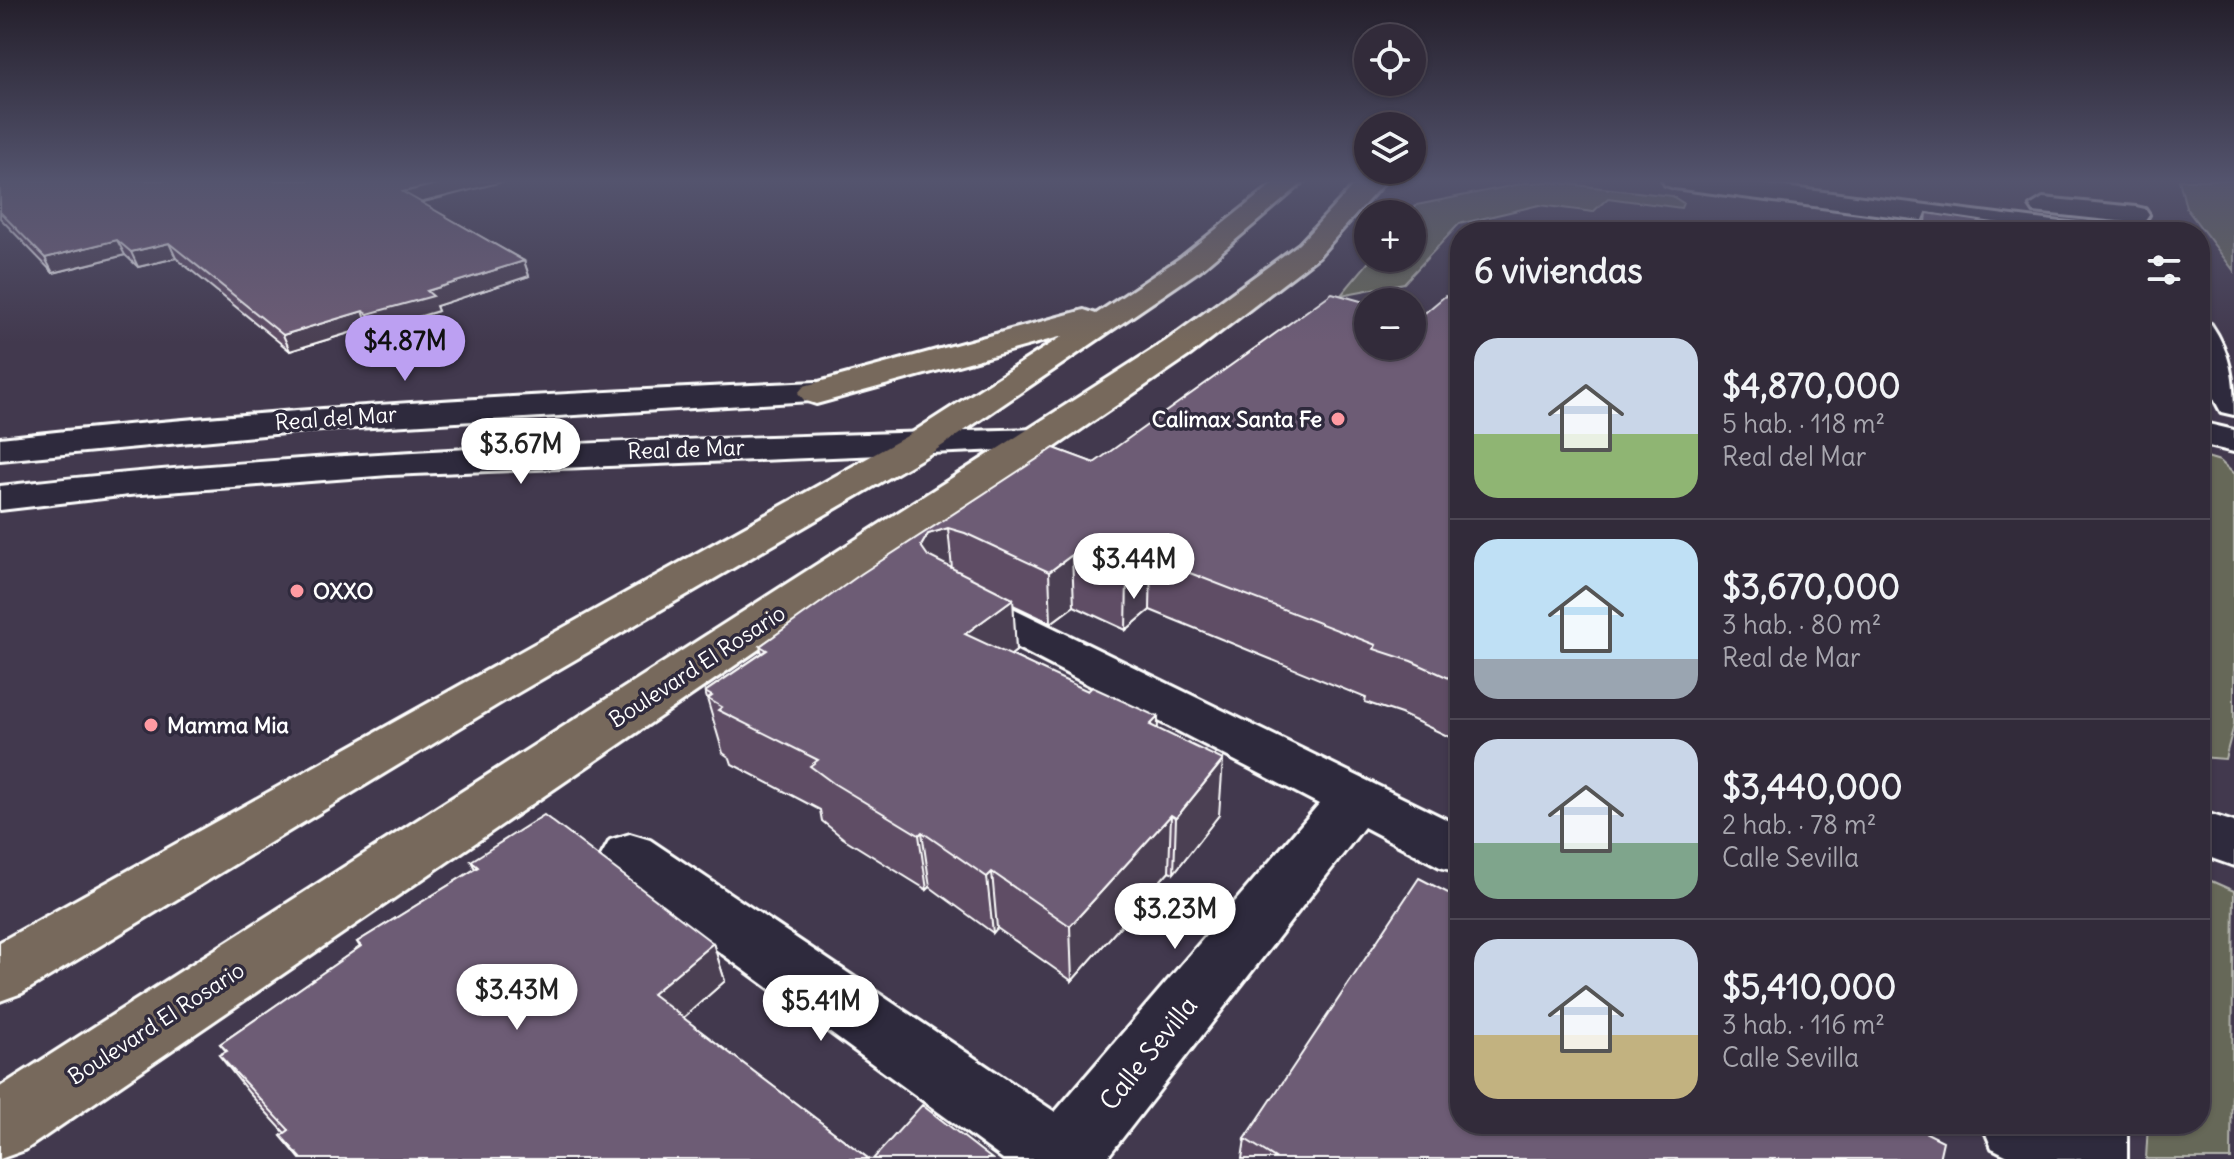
<!DOCTYPE html>
<html lang="es">
<head>
<meta charset="utf-8">
<style>
  body { margin:0; font-family:Delius,sans-serif; background:#3a3342; color:#f1f3f6; height:100vh; display:flex; flex-direction:column; font-size:30px; white-space:nowrap }
  * { box-sizing:border-box; margin:0 }
  p { font-size:26px; color:#a8a7af }
  .icon { flex:none; width:44px; height:44px; fill:none; stroke:currentColor; stroke-width:2; stroke-linecap:round; stroke-linejoin:round }
  .map { position:relative; flex:1; overflow:hidden }
  .panel { position:absolute; left:1450px; top:222px; width:760px; height:912px; display:flex; flex-direction:column; background:#322b3a; border-radius:32px; box-shadow:0 2px 6px #0004,0 0 0 2px #4d4754 }
  .panel>* { flex:none }
  .fabs { position:absolute; left:1354px; top:24px; display:grid; gap:16px }
  .fabs a { display:grid; place-items:center; width:72px; height:72px; border-radius:50%; background:#322b3a; box-shadow:0 2px 6px #0004,0 0 0 2px #4d4754; font-size:40px }
  .price { position:absolute; translate:-50% -68px; padding:0 18px; border-radius:28px; background:#fff; color:#222; font-size:26px; line-height:52px; filter:drop-shadow(0 2px 4px #0008) }
  .price::after { content:''; position:absolute; left:50%; top:48px; width:24px; height:18px; margin-left:-12px; background:inherit; clip-path:polygon(0 0,100% 0,50% 100%) }
  .price.on { background:#bca0f2; color:#111 }
  ul { padding:0; list-style:none }
  li { display:flex; align-items:center; gap:24px; height:200px; padding:0 24px }
  li+li { border-top:2px solid #4d4754 }
  li span { display:grid; place-items:center; flex:none; width:224px; height:160px; border-radius:24px; color:#555 }
  li>.icon { margin-inline-start:auto }
  span .icon { width:96px; height:96px; fill:#fffc; stroke-width:1 }
  li b { font-size:34px }
  h2 { display:flex; justify-content:space-between; align-items:center; height:96px; padding:0 24px; font-size:34px }
  .map>svg:first-child { display:block }
</style>
</head>
<body>
<div class="map">
<svg width="2234" height="1159" viewBox="0 0 2234 1159">
  <rect width="100%" height="100%" fill="#42394e"/>
  <filter id="ink" filterUnits="userSpaceOnUse"><feTurbulence type="fractalNoise" baseFrequency=".0125" numOctaves="2"/><feDisplacementMap in="SourceGraphic" scale="16" xChannelSelector="R" yChannelSelector="G"/><feConvolveMatrix kernelMatrix="1 2 1 2 8 2 1 2 1" color-interpolation-filters="sRGB"/></filter>
  <g filter="url(#ink)">
    <!-- green -->
    <path fill="#666758" stroke="#b2b3ac" stroke-width="2" d="M2179,180H2234V271L2186,208Z
      M1550,182L1672,196L1683,203L1681,208L1608,198L1593,212L1539,205L1459,224L1404,283L1341,295L1372,258H1412V214H1409L1417,205L1525,183Z
      M2200,455L2220,461L2234,474V725L2225,759L2200,757Z
      M2200,876L2234,891L2231,1159H2146L2148,1124H2200Z"/>
    <g fill="none" stroke-linecap="round" stroke-linejoin="round">
      <!-- street casing -->
      <g stroke="#fff" stroke-width="6">
        <path id="street" d="M2200,422L2234,430V452L2200,444Z
          M962,587L978,591L1460,826V873L1440,867L1364,827L1106,1159H1003L610,872L601,856L610,840L630,834L650,840L1055,1112L1319,804L946,611L939,601L946,591Z
          M1982,1124H2090L2110,1134L2121,1159H2014L1992,1148Z"/>
      </g>
      <!-- secondary casing -->
      <g stroke="#fff" stroke-width="6">
        <path id="secondary" d="M1662,180H1730L2077,224L2087,226L2091,232H2014L1674,188L1665,185Z
          M2043,198L2136,207L2145,209L2149,215L2145,221L2136,223L2034,212L2030,206Z
          M2200,321L2211,324C2231,353 2234,381 2234,415L2221,412L2200,373Z
          M816,382L828,386L834,393L828,400L306,431L0,460V438C271,408 543,394 816,382Z
          M1038,429L1051,432L1057,440L1051,448L389,475L129,495L0,510V486C345,447 691,439 1038,429Z
          M2200,811L2234,822V866L2200,854Z
          M2057,1124H2127V1159H2055Z"/>
      </g>
      <!-- primary casing -->
      <g stroke="#fff" stroke-width="6">
        <path id="primary" d="M1278,180H1306L1200,270L933,452L502,702L22,993L0,1001V942L907,436L1063,336L816,404L804,400L798,393L804,386L1084,310L1096,314L1180,258Z
          M1359,180H1386L1319,256L1190,355L25,1150L0,1159V1087L1166,341L1299,244Z"/>
      </g>
      <!-- street -->
      <use href="#street" fill="#2f2a3d" fill-rule="evenodd"/>
      <!-- secondary -->
      <use href="#secondary" fill="#2f2a3d" fill-rule="evenodd"/>
      <!-- primary -->
      <use href="#primary" fill="#77695c" fill-rule="evenodd"/>
    </g>
    <!-- wall -->
    <path fill="#5e4e65" stroke="#fff" stroke-width="2" d="M0,180L421,203L524,261L529,276L436,306L438,311L374,330L369,327L290,351L176,258L138,267L125,255L53,273L0,218Z
      M1927,213L2027,232H1919Z
      M1460,300V742L1401,714L1365,702L1366,698L1150,610L1126,630L1074,606L1051,623L1013,605L1016,651L1011,655L1158,729L1219,815L1174,873L1169,871L1072,981L997,928L993,933L930,887L927,890L843,838L822,821L820,810L732,764L730,758L723,753L705,692L762,653L760,646L1054,448L1094,463L1420,317Z
      M471,861L713,943L725,981L683,1018L869,1159H300L281,1136L285,1133L249,1093L219,1055L226,1051L220,1044L360,947L357,942L475,869Z
      M1245,1139L1939,1159H1242Z"/>
    <!-- shaded-wall -->
    <path fill="#4c4052" stroke="#fff" stroke-width="2" d="M453,180H510L408,206L403,192Z
      M117,240L125,255L53,273L45,258Z
      M169,243L176,258L138,267L131,252Z
      M524,261L529,276L436,306L438,311L374,330L368,314L427,291Z
      M363,311L369,327L290,351L283,335Z
      M948,528L953,579L933,584L921,546L928,534Z
      M1072,555L1074,606L1051,623L1049,572Z
      M1151,558L1150,610L1126,630L1127,578Z
      M1013,599L1016,651L970,687L965,634Z
      M1158,717L1157,771L1150,725Z
      M1223,760L1219,815L1174,873L1176,818Z
      M1171,815L1169,871L1072,981L1070,926Z
      M922,832L930,887L927,890L919,835Z
      M992,872L997,928L993,933L987,877Z
      M713,943L725,981L667,1032L652,994Z"/>
    <!-- building -->
    <path fill="#6d5b75" stroke="#fff" stroke-width="2" d="M0,180H453L403,192L524,261L427,291L433,296L368,314L363,311L283,335L169,243L131,252L117,240L45,258L0,212Z
      M1927,213L2027,228V232H1925Z
      M1332,293L1368,303V346H1412V315L1420,317L1445,296L1460,300V683L1411,661L1374,649L1376,645L1151,558L1127,578L1072,555L1049,572L965,533L948,528L928,534L921,546L928,556L1013,599L965,634L1088,691L1092,687L1158,717L1150,725L1223,760L1176,818L1171,815L1070,926L992,872L987,877L922,832L919,835L833,783L810,766L818,760L718,710L722,707L708,699L712,696L705,692L767,650L760,646L861,574L1054,448L1094,463Z
      M544,815L713,943L652,994L869,1159H302L281,1136L289,1130L219,1055L227,1051L220,1044L361,946L357,942L478,867L471,861Z
      M1419,878L1460,899V1124H1909L1943,1141L1939,1159H1277L1245,1139Z
      M922,1105L992,1159H873Z"/>
  </g>
  <!-- sky -->
  <linearGradient id="sky" x2="0" y2="1"><stop stop-color="#241f2b"/><stop offset="0.53" stop-color="#54546e"/><stop offset="1" stop-color="#54546e" stop-opacity="0"/></linearGradient>
  <rect width="2234" height="342" fill="url(#sky)"/>
  <!-- markers -->
  <g fill="#ff9aa2" stroke="#2f2a3d" stroke-width="3">
    <circle cx="1338" cy="419" r="8"/>
    <circle cx="297" cy="591" r="8"/>
    <circle cx="151" cy="725" r="8"/>
  </g>
  <g text-anchor="middle" dominant-baseline="central" stroke-width="7" stroke-linejoin="round" paint-order="stroke">
    <!-- street labels -->
    <g font-size="22" fill="#fff" stroke="#2f2a3d">
      <text transform="translate(336 418) rotate(-4)">Real del Mar</text>
      <text transform="translate(686 449) rotate(-2)">Real de Mar</text>
      <text transform="translate(697 666) rotate(-33)">Boulevard El Rosario</text>
      <text transform="translate(156 1023) rotate(-33)">Boulevard El Rosario</text>
    </g>
    <!-- poi labels -->
    <g font-size="22" font-weight="bold" fill="#fff" stroke="#2f2a3d" text-anchor="start">
      <text x="1322" y="419" text-anchor="end">Calimax Santa Fe</text>
      <text x="313" y="591">OXXO</text>
      <text x="167" y="725">Mamma Mia</text>
    </g>
    <!-- near-street labels -->
    <g font-size="26" fill="#fff" stroke="#2f2a3d">
      <text transform="translate(1148 1053) rotate(-51)">Calle Sevilla</text>
    </g>
  </g>
</svg>
<div class="fabs">
<a><svg class="icon" aria-label="locate" viewBox="0 0 24 24"><circle cx="12" cy="12" r="6"/><path d="M12 2v4M12 18v4M2 12h4M18 12h4"/></svg></a>
<a><svg class="icon" aria-label="layers" viewBox="0 0 24 24"><path d="M12 4l9 5-9 5-9-5zM3 14l9 5 9-5"/></svg></a>
<a>+</a>
<a>−</a>
</div>
<b class="price on" style="left:405px;top:383px">$4.87M</b>
<b class="price" style="left:521px;top:486px">$3.67M</b>
<b class="price" style="left:1134px;top:601px">$3.44M</b>
<b class="price" style="left:1175px;top:951px">$3.23M</b>
<b class="price" style="left:517px;top:1032px">$3.43M</b>
<b class="price" style="left:821px;top:1043px">$5.41M</b>
<section class="panel">
<h2>6 viviendas<svg class="icon" aria-label="filters" viewBox="0 0 24 24"><path d="M4 7h16M4 17h16"/><circle cx="9" cy="7" r="2"/><circle cx="15" cy="17" r="2"/></svg></h2>
<ul>
<li><span style="background:linear-gradient(#c9d6e8 60%,#8fb573 0)"><svg class="icon" aria-label="home" viewBox="0 0 24 24"><path d="M3 11l9-7 9 7M6 9v11h12V9"/></svg></span><div><b>$4,870,000</b><p>5 hab. · 118 m²</p><p>Real del Mar</p></div></li>
<li><span style="background:linear-gradient(#bfe0f5 75%,#9aa5b1 0)"><svg class="icon" aria-label="home" viewBox="0 0 24 24"><path d="M3 11l9-7 9 7M6 9v11h12V9"/></svg></span><div><b>$3,670,000</b><p>3 hab. · 80 m²</p><p>Real de Mar</p></div></li>
<li><span style="background:linear-gradient(#c9d6e8 65%,#7fa58c 0)"><svg class="icon" aria-label="home" viewBox="0 0 24 24"><path d="M3 11l9-7 9 7M6 9v11h12V9"/></svg></span><div><b>$3,440,000</b><p>2 hab. · 78 m²</p><p>Calle Sevilla</p></div></li>
<li><span style="background:linear-gradient(#c9d6e8 60%,#c2b280 0)"><svg class="icon" aria-label="home" viewBox="0 0 24 24"><path d="M3 11l9-7 9 7M6 9v11h12V9"/></svg></span><div><b>$5,410,000</b><p>3 hab. · 116 m²</p><p>Calle Sevilla</p></div></li>
</ul>
</section>
</div>
</body>
</html>
